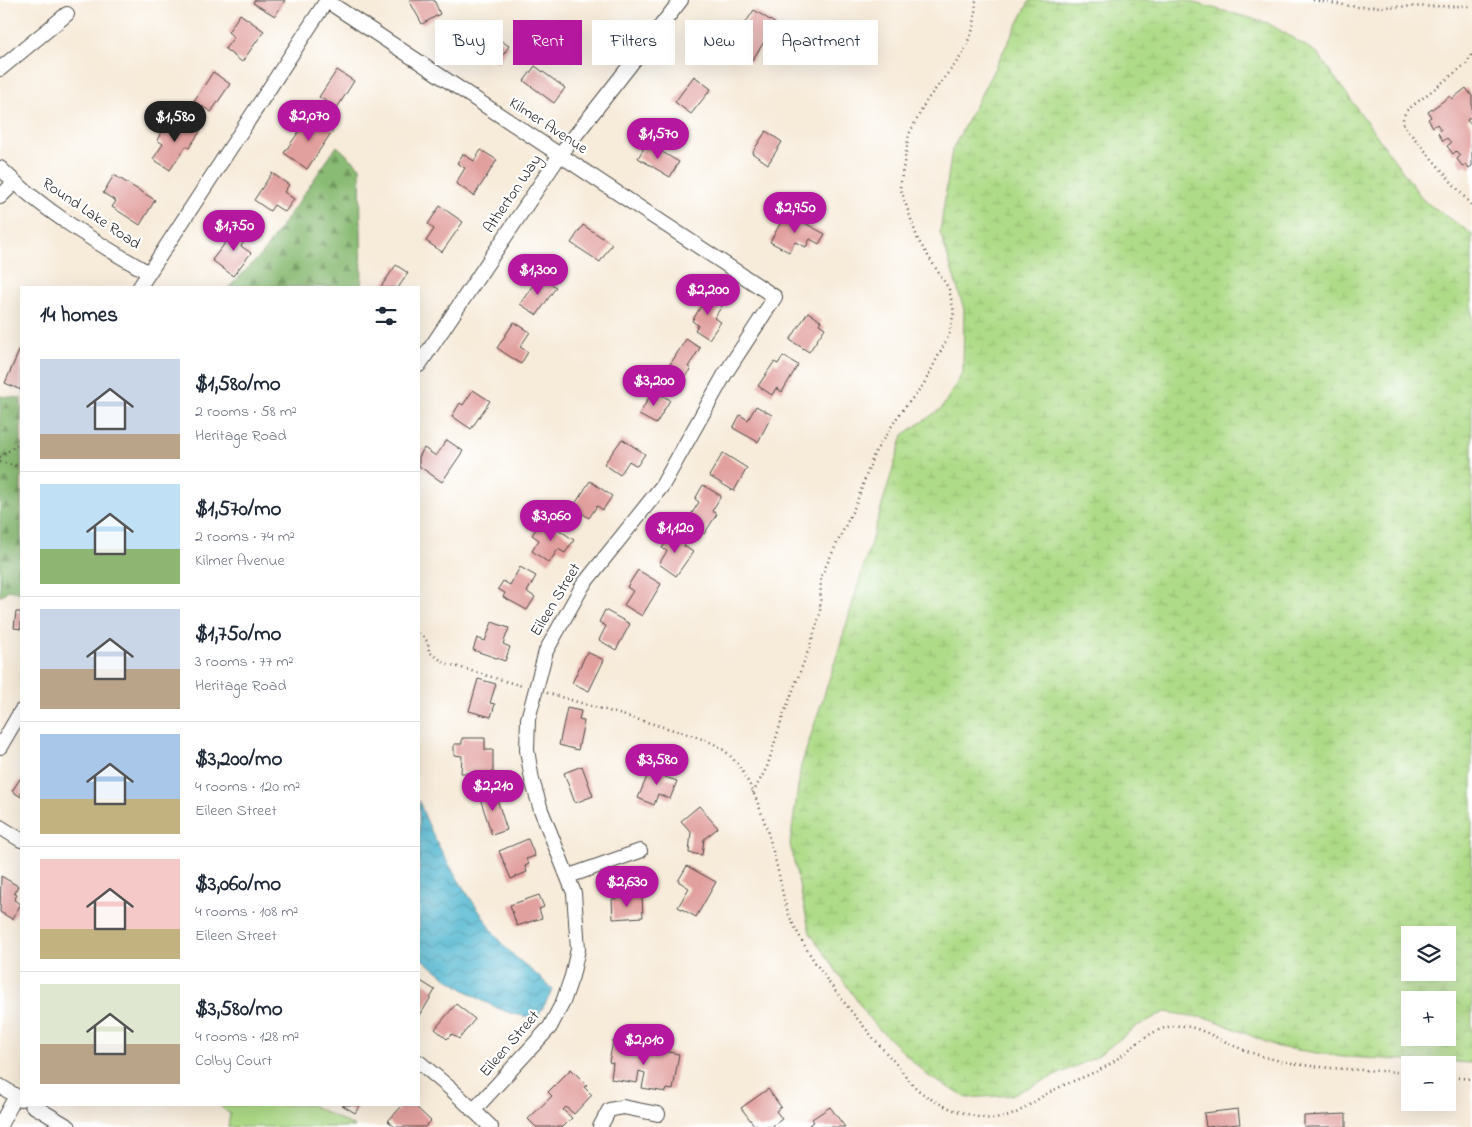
<!DOCTYPE html>
<html lang="en">
<head>
<meta charset="utf-8">
<style>
  body { margin:0; font-family:"Indie Flower",sans-serif; background:#f6f6f7; color:#1f2937; height:100vh; display:flex; flex-direction:column; font-size:19px; white-space:nowrap }
  * { box-sizing:border-box; margin:0 }
  p { font-size:16px; color:#747a83 }
  .icon { flex:none; width:28px; height:28px; fill:none; stroke:currentColor; stroke-width:2; stroke-linecap:round; stroke-linejoin:round }
  .map { position:relative; flex:1; overflow:hidden }
  .drawer { position:absolute; left:20px; top:286px; width:400px; height:820px; display:flex; flex-direction:column; background:#fff; border-radius:0px; box-shadow:0 5px 20px #0002 }
  .drawer>* { flex:none }
  .top-card { position:absolute; left:435px; top:20px; width:475px; height:45px; display:flex; gap:10px }
  .tools { position:absolute; left:1401px; top:926px; display:grid; gap:10px }
  .tools a { display:grid; place-items:center; width:55px; height:55px; border-radius:0px; background:#fff; box-shadow:0 5px 20px #0002; font-size:25px }
  .price { position:absolute; translate:-50% -42px; padding:0 11px; border-radius:18px; background:#b5179e; color:#fff; font-size:16px; line-height:32px; filter:drop-shadow(0 1px 2px #0008) }
  .price::after { content:''; position:absolute; left:50%; top:30px; width:15px; height:11px; margin-left:-8px; background:inherit; clip-path:polygon(0 0,100% 0,50% 100%) }
  .price.active { background:#222; color:#fff }
  ul { padding:0; list-style:none }
  li { display:flex; align-items:center; gap:15px; height:125px; padding:0 20px }
  li+li { border-top:1px solid #e0e1e3 }
  li span { display:grid; place-items:center; flex:none; width:140px; height:100px; border-radius:0px; color:#555 }
  li>.icon { margin-inline-start:auto }
  span .icon { width:60px; height:60px; fill:#fffc; stroke-width:1 }
  li b { font-size:21px }
  h2 { display:flex; justify-content:space-between; align-items:center; height:60px; padding:0 20px; font-size:21px }
  .pill { padding:0 18px; border-radius:0px; background:#fff; box-shadow:0 5px 20px #0002; font-size:18px; line-height:45px }
  .pill.active { background:#b5179e; color:#fff }
  .map>svg:first-child { display:block }
</style>
</head>
<body>
<div class="map">
<svg width="1472" height="1127" viewBox="0 0 1472 1127">
  <defs>
    <pattern id="forest-firs" width="22" height="20" patternUnits="userSpaceOnUse" patternTransform="scale(1.25)"><rect width="22" height="20" fill="#8abb74"/><path d="M5 1l3.5 6h-7zM16 11l3.5 6h-7z" fill="#71985f"/></pattern>
    <pattern id="wetland-marsh" width="20" height="14" patternUnits="userSpaceOnUse" patternTransform="scale(1.25)"><rect width="20" height="14" fill="#aedb87"/><path d="M1 5h8M5 5V1M11 12h8M15 12V8" fill="none" stroke="#96bc75"/></pattern>
    <pattern id="water-waves" width="16" height="10" patternUnits="userSpaceOnUse" patternTransform="scale(1.25)"><rect width="16" height="10" fill="#52b8d1"/><path d="M0 5q4-4 8 0t8 0" fill="none" stroke="#4496aa"/></pattern>
  </defs>
  <rect width="100%" height="100%" fill="#fff"/>
  <filter id="ink" filterUnits="userSpaceOnUse"><feTurbulence type="fractalNoise" baseFrequency=".02" numOctaves="2"/><feDisplacementMap in="SourceGraphic" scale="10" xChannelSelector="R" yChannelSelector="G"/><feConvolveMatrix kernelMatrix="1 2 1 2 8 2 1 2 1" color-interpolation-filters="sRGB"/></filter>
  <filter id="wash" filterUnits="userSpaceOnUse"><feTurbulence type="fractalNoise" baseFrequency=".0096" numOctaves="4" result="noise"/><feDisplacementMap in="SourceGraphic" scale="20" xChannelSelector="R" yChannelSelector="G"/><feGaussianBlur stdDeviation="1.12" result="paint"/><feColorMatrix in="noise" values="0 0 0 0 0 0 0 0 0 0 0 0 0 0 0 0 0 1.4 0 .05"/><feComposite in="paint" operator="in"/></filter>
  <g filter="url(#wash)">
    <rect width="100%" height="100%" fill="#f7ebd9"/>
    <!-- grass -->
    <path fill="#aedb87" stroke="#6c8359" d="M219,1105H311L355,1127H228L230,1114Z"/>
    <!-- forest -->
    <path fill="url(#forest-firs)" stroke="#5a7350" d="M337,146L360,167L362,287H229L263,253Z
      M0,396L21,398V593L8,590L0,597Z"/>
    <!-- wetland -->
    <path fill="url(#wetland-marsh)" stroke="#6c8359" fill-rule="evenodd" d="M1030,0H1184L1268,23L1317,53L1424,201L1472,234V1063L1343,1057L1278,1047L1211,1019L1165,1012L1137,1026L1096,1057L1048,1079L1011,1095L967,1098L928,1076L872,1022L810,933L790,844L801,766L838,652L903,435L942,408L963,372L964,309L940,232L952,150ZM1410,935H1448V972H1410ZM1410,1000H1448V1038H1410Z"/>
    <!-- water -->
    <path fill="url(#water-waves)" stroke="#3e727e" d="M419,801C434,844 458,881 484,918C491,928 498,941 507,949C522,964 539,975 553,990L538,1016C503,1022 446,978 419,957Z"/>
    <g id="blocks">
      <!-- building -->
      <path fill="#e19f9d" d="M255,0H285L275,16L253,3Z
        M409,0H434L440,14L422,24Z
        M754,10L776,24L751,62L729,48Z
        M240,14L264,31L242,62L225,49L234,37L228,32Z
        M474,23L509,46L498,63L463,39Z
        M535,66L565,88L554,103L524,81Z
        M337,70L354,81L337,108L319,97Z
        M213,72L230,84L211,112L194,101Z
        M694,76L711,89L691,114L675,102Z
        M1466,88L1472,96V116L1467,120L1472,126V166L1469,168L1466,164L1463,167L1457,159L1460,156L1456,151L1453,154L1447,146L1451,143L1447,138L1443,141L1438,133L1441,130L1437,124L1433,127L1428,119L1431,117L1428,112L1450,96L1452,99Z
        M311,114L333,130L307,169L284,153Z
        M185,119L201,130L189,148L186,146L170,170L153,159L163,144L157,140L165,127L175,134Z
        M766,131L782,142L768,164L752,153Z
        M647,143L679,162L670,177L638,158Z
        M481,150L497,160L474,196L456,183L465,168L457,163L463,154L474,161Z
        M272,173L289,185L284,192L294,199L285,212L274,205L270,211L254,200Z
        M114,175L155,200L140,225L112,207L116,201L103,193Z
        M440,206L463,222L442,252L426,241L434,229L428,224Z
        M786,213L825,234L819,244L810,239L806,247L795,242L789,252L770,242Z
        M240,224L251,233L241,246L251,253L233,276L212,260Z
        M583,225L612,244L600,262L571,243Z
        M396,265L408,273L398,288H380Z
        M539,276L556,287L537,315L520,304Z
        M709,293L724,303L714,318L721,322L709,339L695,330L698,325L692,321Z
        M808,312L821,321L819,324L825,328L809,352L790,340Z
        M514,322L530,332L520,347L528,352L521,364L497,348Z
        M686,339L700,348L688,367L691,368L682,382L666,371Z
        M20,349L21,350V390L5,383Z
        M783,356L798,365L782,392L776,388L772,395L758,386L774,362L778,364Z
        M473,390L490,401L471,429L452,416L460,403L463,405Z
        M653,390L670,400L656,424L639,415Z
        M756,406L772,415L758,442L733,428L740,415L748,420Z
        M622,439L645,454L637,466L629,461L620,475L604,464Z
        M447,440L463,451L442,482L419,466V457L424,448L436,456Z
        M723,453L747,468L734,491L709,476Z
        M590,481L612,496L603,510L597,506L589,518L573,507Z
        M703,485L721,496L712,511L717,514L704,534L686,523L699,502L695,499Z
        M550,524L574,540L565,553L558,549L549,563L532,551L539,540L532,535L538,526L545,531Z
        M673,531L687,540L684,546L693,552L676,576L659,564L667,551L662,548Z
        M520,567L536,576L527,592L535,597L527,610L503,597L505,593L498,589L503,581L510,585Z
        M638,570L661,584L642,616L624,605L633,591L627,587Z
        M605,610L630,624L616,650L599,640L606,626L599,622Z
        M16,612H21V629L14,628Z
        M492,622L509,628L503,644L510,647L505,661L473,650L477,638L485,641Z
        M587,652L604,660L589,691L572,683Z
        M478,679L496,684L490,703L495,704L491,717L469,711Z
        M567,708L581,711L579,720L584,721L578,750L559,745Z
        M462,738H485V750H493V773H461L462,756L454,755V744H462Z
        M582,766L593,796L575,803L564,773Z
        M651,767L667,773L665,777L677,781L670,799L658,794L654,805L638,798Z
        M20,779H21V797L12,791Z
        M494,790L507,830L492,835L479,795Z
        M699,806L718,828L704,839L702,855L689,853L691,832L681,821Z
        M528,839L535,856L526,859L529,864L525,866L527,872L511,879L499,851Z
        M687,866L716,882L696,917L678,907L689,888L678,881Z
        M1,876L18,886L14,893L17,895L14,900L21,904L12,919L0,912Z
        M539,895L544,907L539,909L542,918L517,926L510,905Z
        M642,897L643,917L613,919L612,899Z
        M419,980L435,990L419,1017Z
        M456,1004L475,1019L459,1039L452,1034L447,1039L435,1029Z
        M613,1041L679,1054L673,1090L667,1089L666,1092L642,1088L645,1073L639,1071L637,1083L611,1079L613,1063L609,1062Z
        M571,1069L587,1085L584,1087L592,1095L574,1114L566,1107L563,1110L572,1118L563,1127H536L528,1119L552,1096L548,1092Z
        M768,1089L781,1107L776,1111L782,1119L771,1127H759L757,1124L755,1126L741,1108Z
        M342,1105H360L355,1113Z
        M403,1105H414L431,1121L425,1127H395L388,1121Z
        M830,1107L845,1127H806L814,1122L812,1119Z
        M1238,1109L1240,1124L1206,1127L1204,1113Z
        M1346,1114V1127H1304V1116Z"/>
    </g>
  </g>
  <g filter="url(#ink)">
    <use href="#blocks" fill-opacity="0" stroke="#4a4845" stroke-width="1"/>
    <g fill="none" stroke-linecap="round" stroke-linejoin="round">
      <!-- minor casing -->
      <g stroke="#4a4845" stroke-width="16">
        <path id="minor" d="M327,1L775,297L725,374L662,486L583,585L546,651L528,719L527,750L532,780L541,810L574,893L578,949L572,976L563,1002L550,1027L474,1110
          M0,69L67,14
          M0,168C41,209 98,244 149,273
          M0,197L15,182
          M139,288L327,0
          M419,365L560,155L681,0
          M0,747L21,711
          M0,827L21,840
          M569,876L640,851
          M419,1062L451,1089L491,1127
          M0,1086L21,1099
          M32,1105L69,1127
          M0,1125L16,1096
          M600,1127L609,1110L623,1107L658,1114"/>
      </g>
      <!-- path -->
      <path stroke="#4a4845" stroke-width="2.5" stroke-dasharray="1 4" stroke-linecap="butt" d="M1313,0L1357,7L1472,6
        M1472,55L1466,64L1406,111L1403,118L1404,126L1472,206
        M0,457L21,442
        M0,462L21,467
        M419,633L428,642L429,652L445,663L522,686
        M547,693L691,735C704,740 716,743 726,752C755,777 770,838 779,875C782,889 784,904 790,917C813,968 852,1013 888,1055C898,1065 906,1078 916,1088C927,1098 941,1105 954,1110C968,1114 986,1121 1001,1118C1020,1115 1035,1099 1052,1091C1072,1080 1094,1075 1113,1062C1133,1048 1150,1028 1175,1026C1197,1024 1219,1040 1239,1048C1294,1071 1351,1068 1410,1073
        M753,793L767,767L783,716L810,646L820,614L821,576L856,504L874,454L898,416L924,384L949,335L954,312L949,289L918,240L900,187L909,134L927,100L962,55L974,27L976,0
        M1448,1077L1472,1079"/>
      <!-- minor -->
      <use href="#minor" stroke="#fff" stroke-width="14"/>
    </g>
  </g>
  <g text-anchor="middle" dominant-baseline="central" stroke-width="4.5" stroke-linejoin="round" paint-order="stroke">
    <!-- street labels -->
    <g font-size="16" fill="#2b2b2b" stroke="#fff">
      <text transform="translate(548 126) rotate(33)">Kilmer Avenue</text>
      <text transform="translate(513 194) rotate(-56)">Atherton Way</text>
      <text transform="translate(91 214) rotate(34)">Round Lake Road</text>
      <text transform="translate(556 600) rotate(-59)">Eileen Street</text>
      <text transform="translate(510 1044) rotate(-49)">Eileen Street</text>
    </g>
  </g>
</svg>
<div class="tools">
<a><svg class="icon" aria-label="layers" viewBox="0 0 24 24"><path d="M12 4l9 5-9 5-9-5zM3 14l9 5 9-5"/></svg></a>
<a>+</a>
<a>−</a>
</div>
<b class="price" style="left:309px;top:142px">$2,070</b>
<b class="price active" style="left:175px;top:143px">$1,580</b>
<b class="price" style="left:658px;top:160px">$1,570</b>
<b class="price" style="left:795px;top:234px">$2,950</b>
<b class="price" style="left:234px;top:252px">$1,750</b>
<b class="price" style="left:538px;top:296px">$1,300</b>
<b class="price" style="left:708px;top:316px">$2,200</b>
<b class="price" style="left:654px;top:407px">$3,200</b>
<b class="price" style="left:551px;top:542px">$3,060</b>
<b class="price" style="left:675px;top:554px">$1,120</b>
<b class="price" style="left:657px;top:786px">$3,580</b>
<b class="price" style="left:493px;top:812px">$2,210</b>
<b class="price" style="left:627px;top:908px">$2,630</b>
<b class="price" style="left:644px;top:1066px">$2,010</b>
<div class="top-card">
<a class="pill">Buy</a>
<a class="pill active">Rent</a>
<a class="pill">Filters</a>
<a class="pill">New</a>
<a class="pill">Apartment</a>
</div>
<section class="drawer">
<h2>14 homes<svg class="icon" aria-label="filters" viewBox="0 0 24 24"><path d="M4 7h16M4 17h16"/><circle cx="9" cy="7" r="2"/><circle cx="15" cy="17" r="2"/></svg></h2>
<ul>
<li><span style="background:linear-gradient(#c9d6e8 75%,#b9a48a 0)"><svg class="icon" aria-label="home" viewBox="0 0 24 24"><path d="M3 11l9-7 9 7M6 9v11h12V9"/></svg></span><div><b>$1,580/mo</b><p>2 rooms · 58 m²</p><p>Heritage Road</p></div></li>
<li><span style="background:linear-gradient(#bfe0f5 65%,#8fb573 0)"><svg class="icon" aria-label="home" viewBox="0 0 24 24"><path d="M3 11l9-7 9 7M6 9v11h12V9"/></svg></span><div><b>$1,570/mo</b><p>2 rooms · 74 m²</p><p>Kilmer Avenue</p></div></li>
<li><span style="background:linear-gradient(#c9d6e8 60%,#b9a48a 0)"><svg class="icon" aria-label="home" viewBox="0 0 24 24"><path d="M3 11l9-7 9 7M6 9v11h12V9"/></svg></span><div><b>$1,750/mo</b><p>3 rooms · 77 m²</p><p>Heritage Road</p></div></li>
<li><span style="background:linear-gradient(#a9c7e8 65%,#c2b280 0)"><svg class="icon" aria-label="home" viewBox="0 0 24 24"><path d="M3 11l9-7 9 7M6 9v11h12V9"/></svg></span><div><b>$3,200/mo</b><p>4 rooms · 120 m²</p><p>Eileen Street</p></div></li>
<li><span style="background:linear-gradient(#f6c9c9 70%,#c2b280 0)"><svg class="icon" aria-label="home" viewBox="0 0 24 24"><path d="M3 11l9-7 9 7M6 9v11h12V9"/></svg></span><div><b>$3,060/mo</b><p>4 rooms · 108 m²</p><p>Eileen Street</p></div></li>
<li><span style="background:linear-gradient(#dfe7d0 60%,#b9a48a 0)"><svg class="icon" aria-label="home" viewBox="0 0 24 24"><path d="M3 11l9-7 9 7M6 9v11h12V9"/></svg></span><div><b>$3,580/mo</b><p>4 rooms · 128 m²</p><p>Colby Court</p></div></li>
</ul>
</section>
</div>
</body>
</html>
